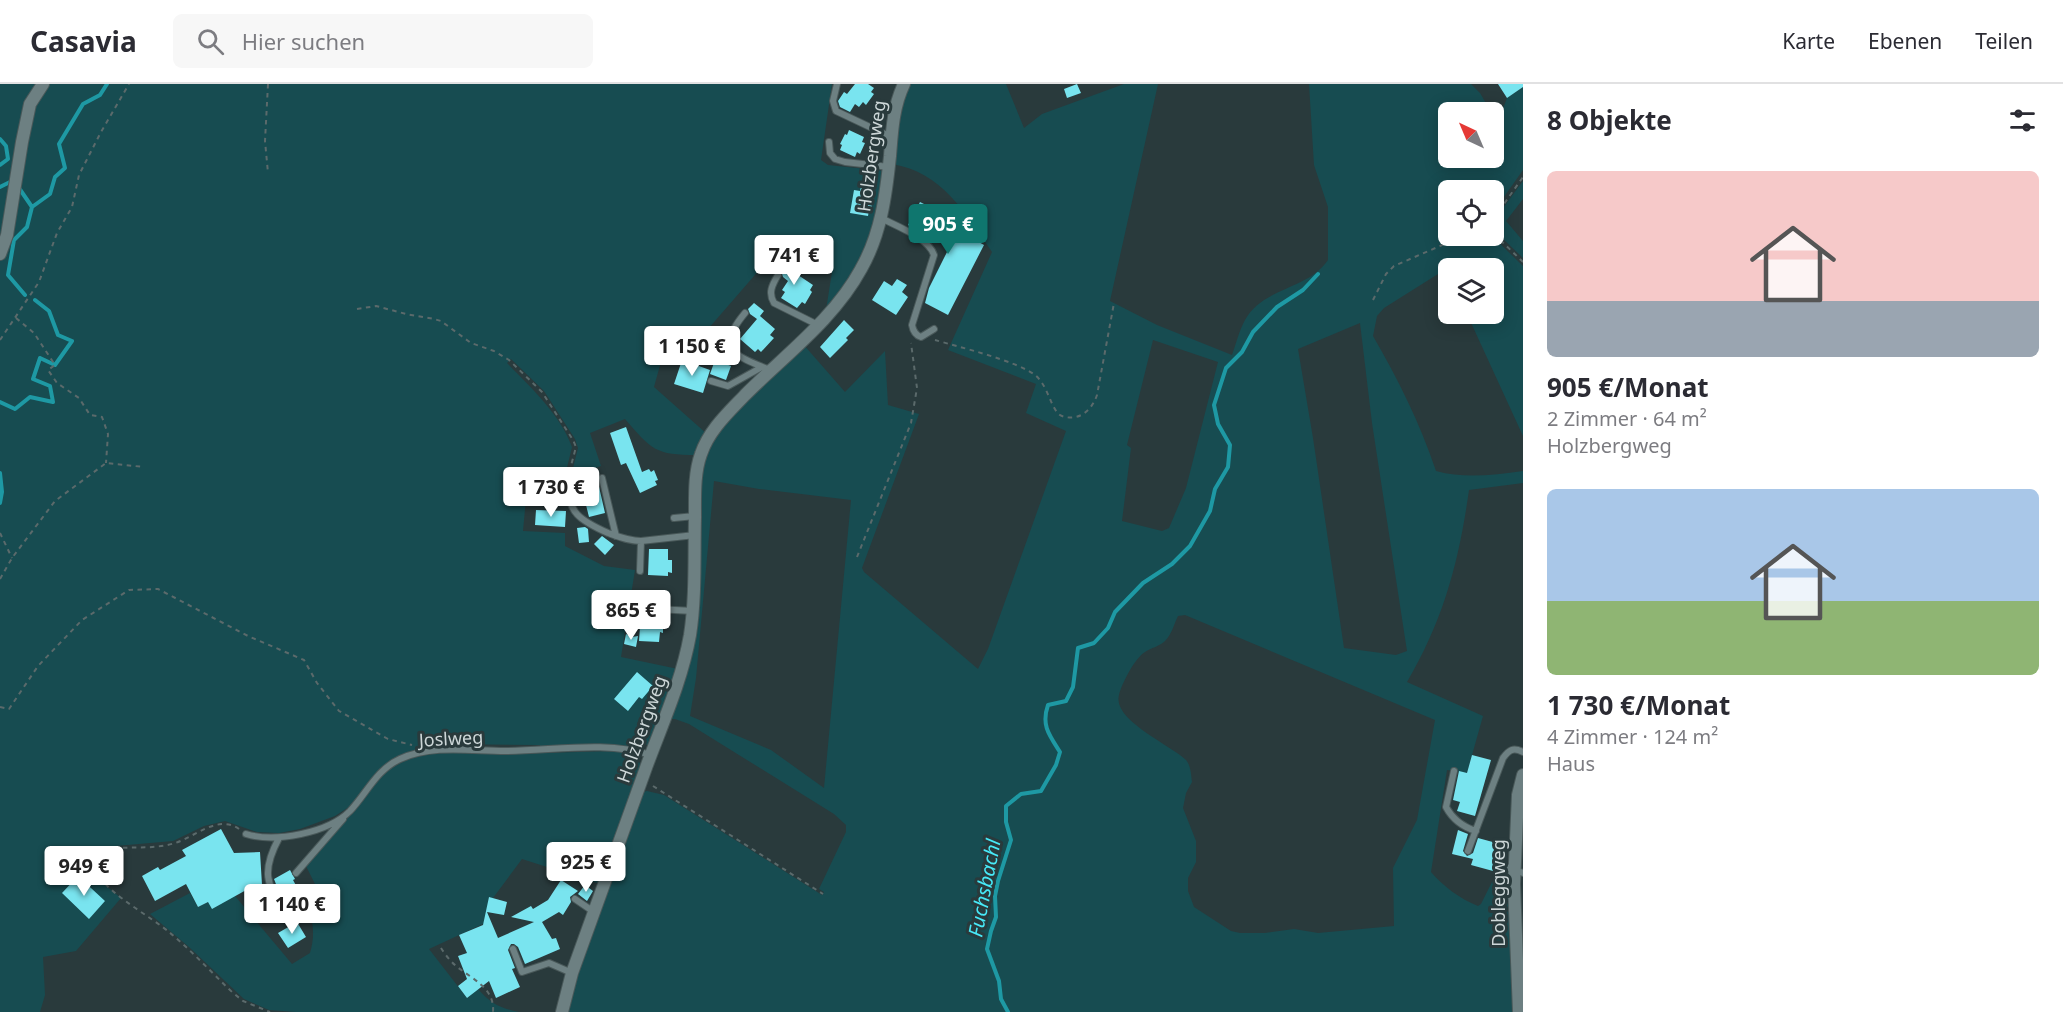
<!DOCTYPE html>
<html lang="de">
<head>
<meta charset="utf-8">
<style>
  body { margin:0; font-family:"Noto Sans",sans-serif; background:#f7f7f7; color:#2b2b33; height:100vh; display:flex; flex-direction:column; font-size:22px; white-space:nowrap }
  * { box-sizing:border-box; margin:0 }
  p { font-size:20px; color:#7c7c81 }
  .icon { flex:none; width:33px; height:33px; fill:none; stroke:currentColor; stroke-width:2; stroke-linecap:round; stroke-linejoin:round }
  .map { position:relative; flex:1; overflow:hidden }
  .side { display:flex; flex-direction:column; background:#fff; width:540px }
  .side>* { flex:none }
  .needle { width:39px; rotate:316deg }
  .fabs { position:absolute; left:1438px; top:18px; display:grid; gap:12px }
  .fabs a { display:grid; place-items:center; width:66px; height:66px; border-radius:9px; background:#fff; box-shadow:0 3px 15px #0003; font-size:30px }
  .price { position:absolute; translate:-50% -51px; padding:0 14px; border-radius:6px; background:#fff; color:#222; font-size:20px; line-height:39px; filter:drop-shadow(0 2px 3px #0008) }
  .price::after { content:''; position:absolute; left:50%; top:36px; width:18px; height:14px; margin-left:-9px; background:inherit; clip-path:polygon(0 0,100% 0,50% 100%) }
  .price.selected { background:#0f766e; color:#fff }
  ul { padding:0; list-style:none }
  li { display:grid; align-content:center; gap:12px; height:318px; padding:0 24px }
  li span { display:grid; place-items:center; height:186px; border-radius:9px; color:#555 }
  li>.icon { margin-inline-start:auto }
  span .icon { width:108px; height:108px; fill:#fffc; stroke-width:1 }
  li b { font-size:26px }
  h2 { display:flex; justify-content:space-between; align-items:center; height:72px; padding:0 24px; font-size:26px }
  header { display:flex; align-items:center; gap:36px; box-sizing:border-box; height:84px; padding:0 30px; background:#fff; border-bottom:2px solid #e1e1e2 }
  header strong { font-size:28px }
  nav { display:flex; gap:33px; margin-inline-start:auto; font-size:21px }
  .search { width:420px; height:54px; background:#f7f7f7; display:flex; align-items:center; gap:15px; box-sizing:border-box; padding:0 21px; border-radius:9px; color:#7c7c81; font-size:22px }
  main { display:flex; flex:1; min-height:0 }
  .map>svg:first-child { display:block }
</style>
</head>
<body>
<header>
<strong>Casavia</strong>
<div class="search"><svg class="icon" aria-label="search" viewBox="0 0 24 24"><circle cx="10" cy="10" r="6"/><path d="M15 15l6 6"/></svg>Hier suchen</div>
<nav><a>Karte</a><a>Ebenen</a><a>Teilen</a></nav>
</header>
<main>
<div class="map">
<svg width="1523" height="928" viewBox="0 0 1523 928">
  <rect width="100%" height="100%" fill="#293a3c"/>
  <!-- green -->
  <path fill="#174c51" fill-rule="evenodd" d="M0,0H832L821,76L828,81L885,87L877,135L858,183L826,226L832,188L774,169L695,260L679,250L667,256L654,303L707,350L697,371C655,371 652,366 625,335L590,349L601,382L571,392L578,364L575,355L544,307L511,275L507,279C531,304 560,330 572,363L564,396L554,402L527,404L523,447L565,449V462L604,482L635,486L621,573L678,585L650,660L636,663L613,661L540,663V661L451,660L423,663L421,667L383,683L349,723L335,732L300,745L279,749L257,748L225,737L204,742L173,757L104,763L95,771L93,780L95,789L100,797L121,814L76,867L43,873L45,911L40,928H0Z
    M907,0H1006L1024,44L1042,30L1124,0H1158L1110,217L1157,241L1232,271C1236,260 1239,247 1245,236C1263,203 1308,206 1328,176V123L1314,81L1309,0H1471L1480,9L1491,28H1449V74H1494V33L1495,34L1501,30L1507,14L1523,3V86L1494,127V106H1449V152H1492L1523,182V352L1467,230H1494V184H1449V191L1446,185L1384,224L1377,232L1373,252C1398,295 1420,339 1436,387C1465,395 1493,391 1523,387V399L1469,406C1459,477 1444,535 1407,598L1483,632L1467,689L1447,686L1431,788C1443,802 1460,815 1478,822L1481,820L1498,786L1511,790L1516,928H566L571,906L643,708L647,707L664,711L822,811L824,808L819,805L846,748V741L834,730L689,640L675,635H669L688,578L699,404L705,369L725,339L803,260L845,308L885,267L888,321L919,330L862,484L864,488L978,585L988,565L1066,347L1026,329L1036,300L948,266L992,168C966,130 942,88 892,80L897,36ZM1360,239L1372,339L1407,567L1396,571L1344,564L1313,354L1298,265ZM1153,256L1218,278L1186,404L1169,444L1162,447L1122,437L1131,364L1127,361ZM714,397L759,405L851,416L824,704L771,666L690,632L696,594ZM1185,531L1435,636L1417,736L1393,784L1394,842L1318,849L1294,845L1265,849H1240L1231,847L1194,823L1188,807V794L1196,778V757L1183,724L1186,709L1192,698C1191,691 1191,682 1186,676C1171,661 1112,636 1119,611C1122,599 1135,574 1145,568C1151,564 1160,562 1165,557C1172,550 1174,540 1178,532Z
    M1523,97V115L1506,137L1523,157V174L1500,152L1495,142L1500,128Z
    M613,667C625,668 637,670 641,682L600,800L522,775L493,814H489L485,839L429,865L467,914L478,905C491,920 500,924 519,928H296L269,926L244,915L189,863L150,830L190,809L198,823L208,818L235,812L292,880L310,869C315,853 314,835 306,821H320L323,816L306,782L380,693C417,660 462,670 507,670C543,669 578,668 613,667Z"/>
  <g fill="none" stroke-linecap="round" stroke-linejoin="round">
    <!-- stream -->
    <path stroke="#1e99a4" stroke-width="4" d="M0,55L6,62L8,75L0,81
      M0,103L10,98L13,100
      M19,104L32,123L27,143L14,156L8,191L25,211
      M32,123L50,110L55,93L65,84L59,60L83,20L100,11L107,0
      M0,318L15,325L30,313L53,318L50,302L33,295L40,274L55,281L72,257L58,251L49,227L35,216
      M0,389L2,408L0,419
      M1008,928L1001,915L999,897L987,865L991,847L996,833L995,812L998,797L1011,756L1006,738V722L1021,710L1041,707L1056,681L1060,668C1049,651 1041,641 1048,621L1066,617L1073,603L1078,564L1094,559L1108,544L1115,528L1143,499L1172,480L1190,462L1210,427L1215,405L1228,383L1230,361L1218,340L1214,321L1226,284L1242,268L1253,248L1277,223L1303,206L1318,190"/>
  </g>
  <!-- building -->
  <path fill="#79e4ef" d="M855,0H868L874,4L871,8L874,10L866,21L863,18L859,23L855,20L850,28L840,23L838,17L844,8L847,10Z
    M1077,0L1081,9L1067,14L1064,5Z
    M1498,0H1523V3L1507,14Z
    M849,46L864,53L862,58L865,59L860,70L857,68L855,73L840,66L842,61L840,60L845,50L847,51Z
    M862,97L876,100L871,127L869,126L868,132L850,129L854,106L860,107Z
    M920,118L972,144L970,148L980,153L977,157L984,161L948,231L925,219L929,204L950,162L908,141Z
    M783,176L795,184L792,187L813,201L810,206L812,208L805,220L802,218L797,224L781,214L785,208L782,206L788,197L783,193L781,187H775Z
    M897,195L907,201L902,208L908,213L896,231L872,216L884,197L892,202Z
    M754,219L764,227L760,232L775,245L770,251L774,254L761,268L758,265L755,268L740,255L757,235L750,230L748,225Z
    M844,236L854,246L846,254L848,256L830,274L820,263Z
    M682,276L710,286L703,309L674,300Z
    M715,276L731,282L726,296L710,290Z
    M626,343L642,388L649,385L651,388L654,386L658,396L655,397L657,401L640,409L626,379L621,381L610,349Z
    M597,394L605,429L589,433L586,421L581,422L577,407L580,406L578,399Z
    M536,426L566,427L565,443L535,441Z
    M585,443L588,445L589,458L579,459L577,444Z
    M602,452L614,461L605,471L594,460Z
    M649,465H668V476H672V489L668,488V492L648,491Z
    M641,529L660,530V536H663V549L660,548L659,558L639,557Z
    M626,550L632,553L638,552L636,563L624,560Z
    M637,588L653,602L642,615L639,613L628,627L614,615Z
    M1472,671L1491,676L1475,732L1457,727L1460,718L1453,716L1459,687L1467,689Z
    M221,745L234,769L260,768L262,801L264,800L275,824L260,831L248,805L212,825L208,818L198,823L186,800L155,817L142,792L158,783L160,786L186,772L182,766Z
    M1458,746L1468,750L1463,767L1467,772L1473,769L1478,754L1500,760L1496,775L1493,779V787L1471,781L1473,775L1452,770Z
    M290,786L295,795L293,796L311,829L295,838L281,813L274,795Z
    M78,792L105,817L89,835L62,809Z
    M561,796L578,807L570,813L571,818L563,831L559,828L542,838L552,855L556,854L560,865L525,880L518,863L514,860H511L508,866L515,884L512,885L520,903L496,914L489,897L467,914L458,902L467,895L458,872L467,869L459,851L483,841L489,813L507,818L504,831L487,828L498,854L534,838L511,833L531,822L533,825L548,816Z
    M585,801L593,807L587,817L578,810Z
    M297,838L306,853L288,864L278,849Z"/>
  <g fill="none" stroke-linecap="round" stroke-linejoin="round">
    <!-- lane casing -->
    <g stroke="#495859" stroke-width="8">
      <path id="lane" d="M837,0L833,17L836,27L891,53
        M829,58L830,69L835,75L845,78L889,83
        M881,134C896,142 929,154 934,171L912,241C913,247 915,251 921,253L934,245
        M778,191C772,201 768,209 774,219L818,241
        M745,229C714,266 736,272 770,286
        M711,297L728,302L762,283
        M602,394L616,452
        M567,397C567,429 581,437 608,449C619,453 629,457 641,457
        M674,434L695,432
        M640,487L641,457L695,451
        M632,548L637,524L693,527
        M1454,687L1446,723C1453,736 1463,743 1476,747
        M246,750C275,759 328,749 350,727C367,709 376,686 400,675C433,660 471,667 505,667C553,667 604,656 651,671
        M279,754C258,793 270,803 289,838
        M1468,767L1503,674C1509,666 1513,663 1523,668
        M1498,780L1523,789
        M296,789L343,735
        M575,815L594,828
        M513,865L522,888L549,879L572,889"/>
    </g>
    <!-- street casing -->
    <g stroke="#495859" stroke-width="14">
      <path id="street" d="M0,170L7,151L22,58L30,20L43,0
        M562,928L572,889C597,820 622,750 647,681C663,638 682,596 690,551C696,512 694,472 695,433C695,412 694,389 701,370C709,346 728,329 745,311C785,271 834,235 861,185C881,150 886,111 890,72C892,47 893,23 904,0
        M1519,928L1514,800L1518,711L1523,691"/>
    </g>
    <!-- path -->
    <path stroke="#5b6a6b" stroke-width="2" stroke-dasharray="4.5 4.5" stroke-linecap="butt" d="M268,0L265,57L268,89
      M1494,134L1523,93
      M1494,150L1523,178
      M1373,216L1386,190L1394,182L1463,152
      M357,225L376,222L406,230L434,235L441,237L471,259L494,267L509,276L542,308L573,356L576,363L569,389
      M16,234L34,249L55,281L48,286L57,299L79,314L90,331L102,333L108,350L106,379
      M0,256L39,198L57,149L72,123L79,91L101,48L129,0
      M935,256C959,263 1017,277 1035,291C1049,302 1051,328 1062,332C1079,338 1092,326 1097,311L1114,219
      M0,449L12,474
      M857,473L911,339L917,304L911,259
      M0,495L12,474L55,417L106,379L144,383
      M0,623L9,625L38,582L82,536L129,506L158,505L248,552L304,576L317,599L339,627L388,655L412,661
      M653,702L823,810
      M239,745C218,730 195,753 175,759C153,766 128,762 105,765C95,772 94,783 100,793C111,811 151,833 169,848C191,866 211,888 232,908L243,917L270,928
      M441,864C445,870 450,877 456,882C472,895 495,904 493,928"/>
    <!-- lane -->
    <use href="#lane" stroke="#6d8082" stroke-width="6"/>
    <!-- street -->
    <use href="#street" stroke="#6d8082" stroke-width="12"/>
  </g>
  <g text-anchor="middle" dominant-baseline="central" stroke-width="6" stroke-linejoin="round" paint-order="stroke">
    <!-- street labels -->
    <g font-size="18" fill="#cdd7d8" stroke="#293a3c">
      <text transform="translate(871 72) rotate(-82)">Holzbergweg</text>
      <text transform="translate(641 645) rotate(-70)">Holzbergweg</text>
      <text transform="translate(451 654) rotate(-3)">Joslweg</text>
      <text transform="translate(1498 809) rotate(-90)">Dobleggweg</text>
    </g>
    <!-- water labels -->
    <g font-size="20" font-style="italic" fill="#47e9f7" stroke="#293a3c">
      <text transform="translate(984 804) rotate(-79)">Fuchsbachl</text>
    </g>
  </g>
</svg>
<div class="fabs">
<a><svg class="needle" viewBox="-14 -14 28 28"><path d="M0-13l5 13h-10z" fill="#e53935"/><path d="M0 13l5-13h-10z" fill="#7c7c81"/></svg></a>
<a><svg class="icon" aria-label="locate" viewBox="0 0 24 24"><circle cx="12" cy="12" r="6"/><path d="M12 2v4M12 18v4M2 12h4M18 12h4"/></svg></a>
<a><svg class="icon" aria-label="layers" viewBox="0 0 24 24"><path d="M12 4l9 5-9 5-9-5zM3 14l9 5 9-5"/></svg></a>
</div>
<b class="price selected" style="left:948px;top:171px">905 €</b>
<b class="price" style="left:794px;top:202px">741 €</b>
<b class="price" style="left:692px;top:293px">1 150 €</b>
<b class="price" style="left:551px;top:434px">1 730 €</b>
<b class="price" style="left:631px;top:557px">865 €</b>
<b class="price" style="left:586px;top:809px">925 €</b>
<b class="price" style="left:84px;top:813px">949 €</b>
<b class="price" style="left:292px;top:851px">1 140 €</b>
</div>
<section class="side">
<h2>8 Objekte<svg class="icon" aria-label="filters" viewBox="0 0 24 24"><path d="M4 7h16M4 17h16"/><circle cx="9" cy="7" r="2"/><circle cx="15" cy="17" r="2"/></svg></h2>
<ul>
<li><span style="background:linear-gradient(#f6c9c9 70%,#9aa5b1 0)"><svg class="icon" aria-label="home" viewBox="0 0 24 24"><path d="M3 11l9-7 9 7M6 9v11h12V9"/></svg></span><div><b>905 €/Monat</b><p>2 Zimmer · 64 m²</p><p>Holzbergweg</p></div></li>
<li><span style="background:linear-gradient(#a9c7e8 60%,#8fb573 0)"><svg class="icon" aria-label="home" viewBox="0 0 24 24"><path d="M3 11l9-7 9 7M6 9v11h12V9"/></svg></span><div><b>1 730 €/Monat</b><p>4 Zimmer · 124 m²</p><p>Haus</p></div></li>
</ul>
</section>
</main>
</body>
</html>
